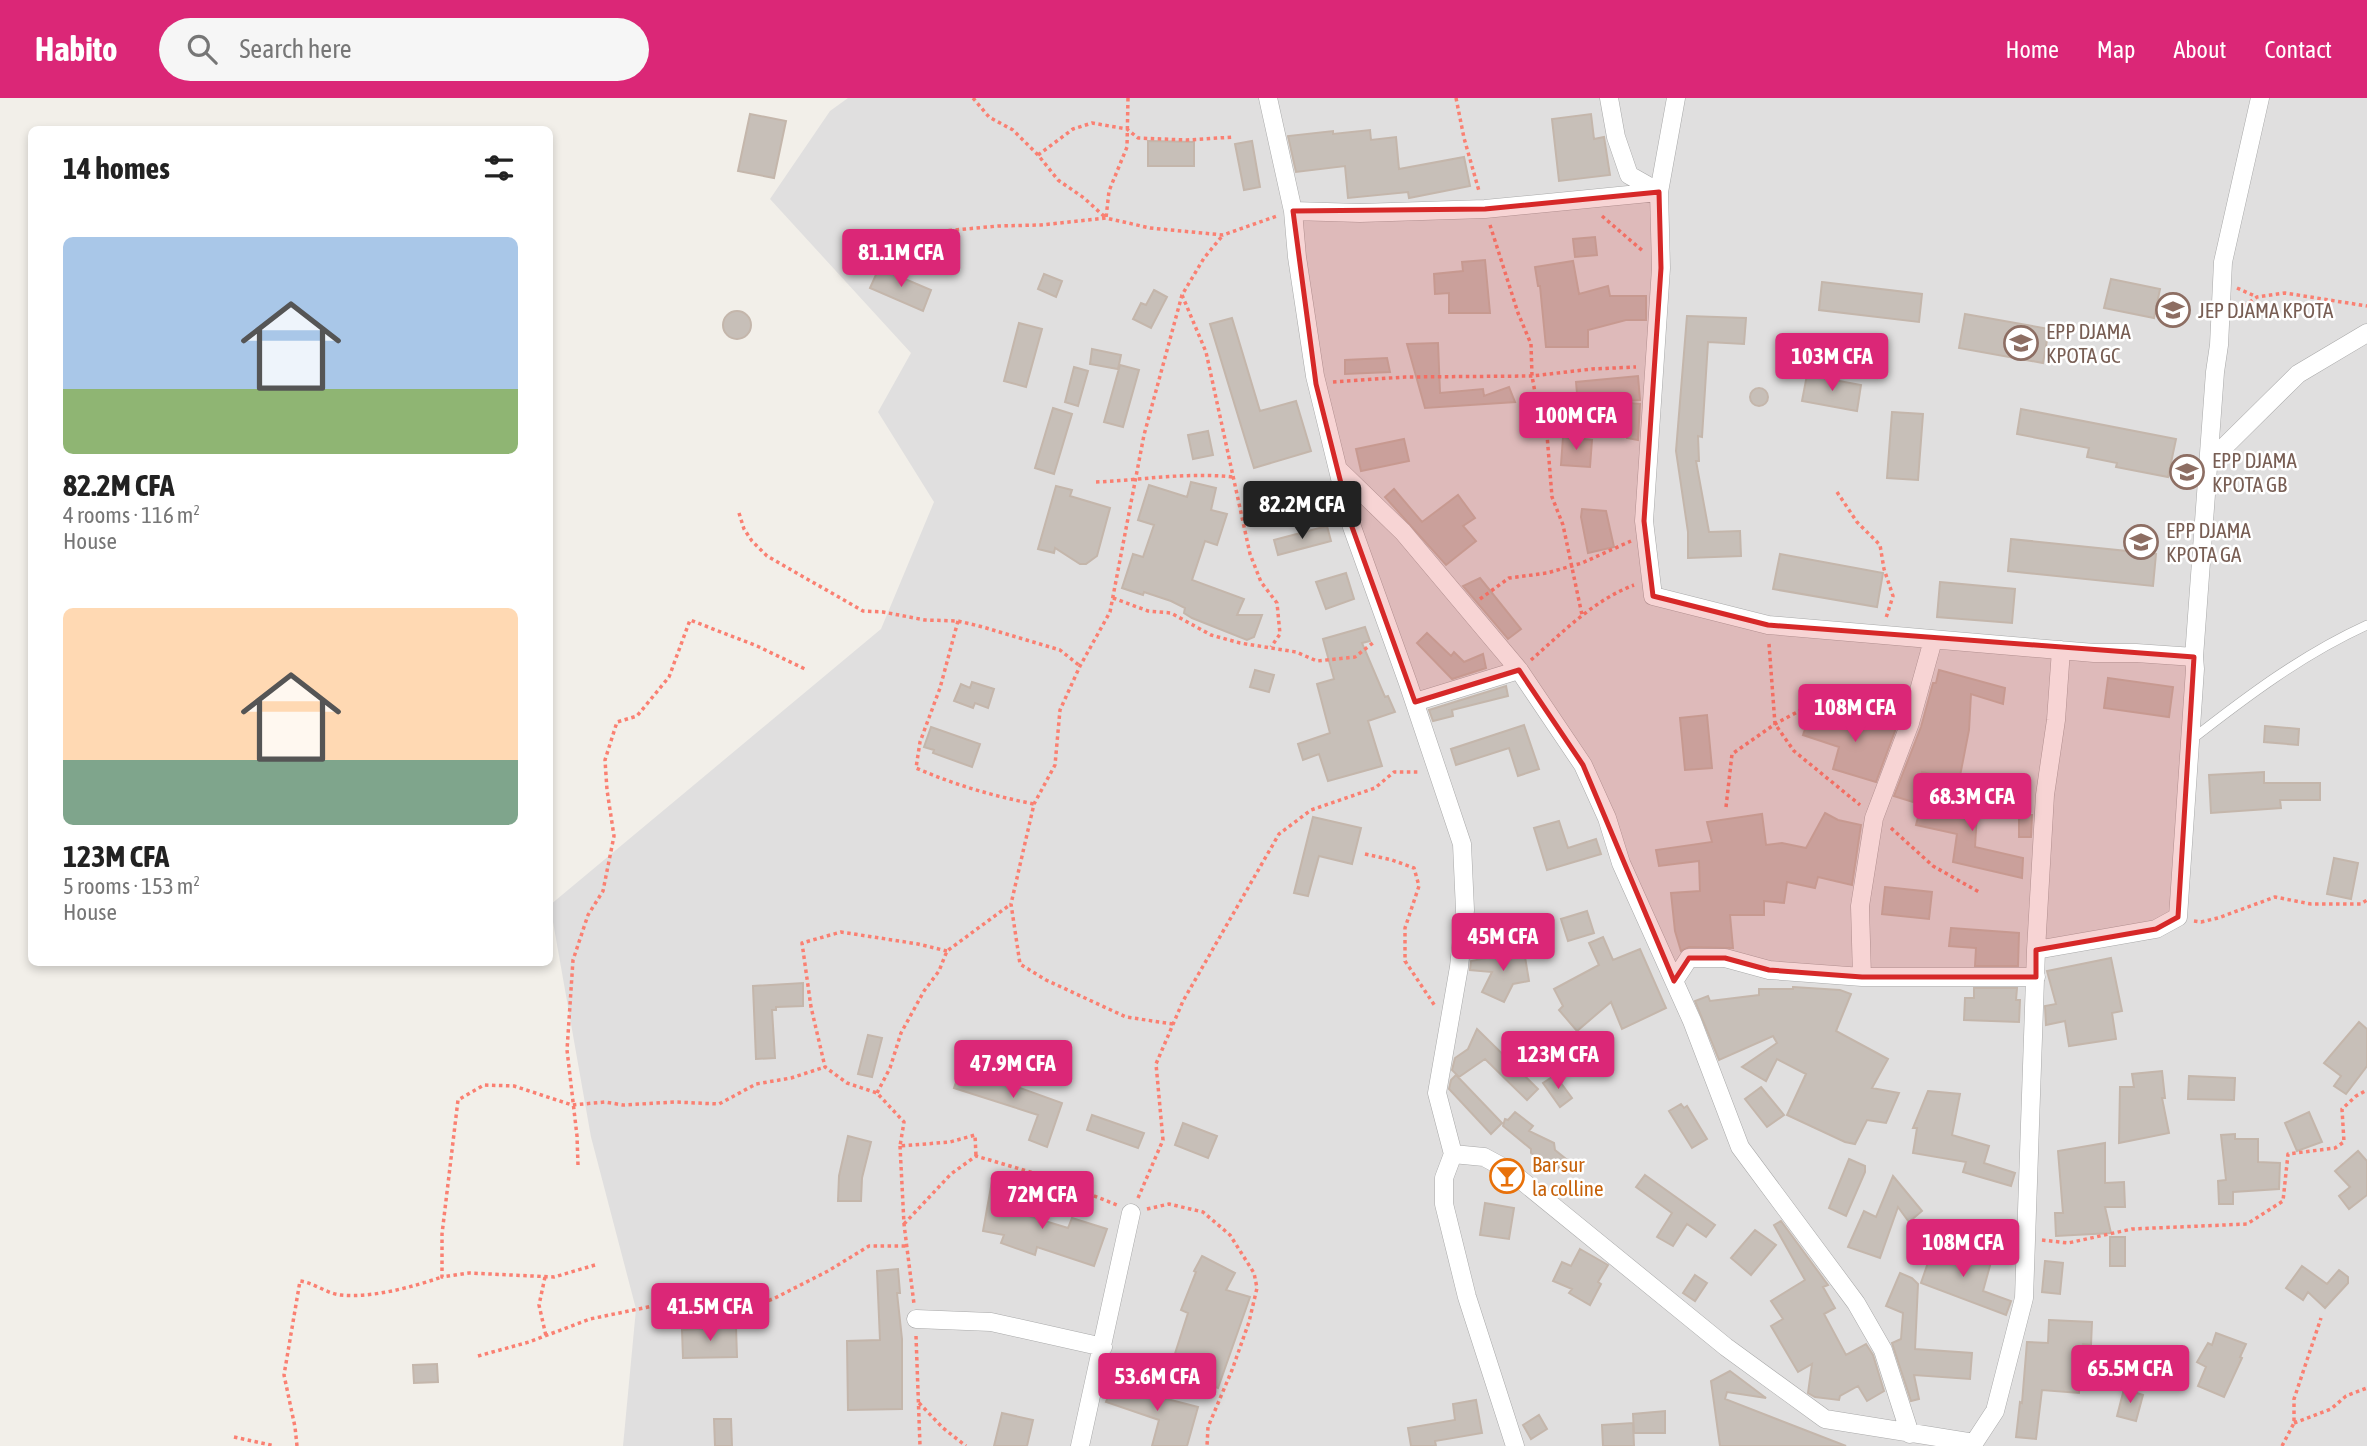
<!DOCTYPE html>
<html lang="en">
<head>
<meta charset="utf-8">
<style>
  body { margin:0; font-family:"Asap Condensed",sans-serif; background:#f6f6f6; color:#222; height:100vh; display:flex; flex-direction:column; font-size:26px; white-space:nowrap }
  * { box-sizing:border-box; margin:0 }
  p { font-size:23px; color:#767676 }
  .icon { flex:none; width:38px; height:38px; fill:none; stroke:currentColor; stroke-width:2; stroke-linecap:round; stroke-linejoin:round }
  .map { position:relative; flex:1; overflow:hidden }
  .details { position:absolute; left:28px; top:28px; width:525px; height:840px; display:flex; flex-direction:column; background:#fff; border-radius:10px; box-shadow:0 4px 10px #0003 }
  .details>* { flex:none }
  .price { position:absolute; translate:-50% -60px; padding:0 16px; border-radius:7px; background:#db2777; color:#fff; font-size:23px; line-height:46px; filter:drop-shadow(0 2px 4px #0008) }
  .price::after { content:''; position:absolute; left:50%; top:42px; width:21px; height:16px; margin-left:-10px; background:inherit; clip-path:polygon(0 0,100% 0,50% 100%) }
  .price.selected { background:#222; color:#fff }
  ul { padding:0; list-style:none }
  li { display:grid; align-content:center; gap:14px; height:371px; padding:0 35px }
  li span { display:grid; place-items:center; height:217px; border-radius:10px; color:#555 }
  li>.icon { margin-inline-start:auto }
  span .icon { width:126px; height:126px; fill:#fffc; stroke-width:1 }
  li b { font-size:30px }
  h2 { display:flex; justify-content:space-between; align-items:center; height:84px; padding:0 35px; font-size:30px }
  header { display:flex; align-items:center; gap:42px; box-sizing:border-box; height:98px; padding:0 35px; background:#db2777; color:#fff }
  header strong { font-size:33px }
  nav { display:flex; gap:38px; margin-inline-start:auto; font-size:24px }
  .search { width:490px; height:63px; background:#f6f6f6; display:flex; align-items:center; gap:18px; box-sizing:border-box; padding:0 24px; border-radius:38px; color:#767676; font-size:26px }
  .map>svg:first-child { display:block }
</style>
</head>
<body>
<header>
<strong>Habito</strong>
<div class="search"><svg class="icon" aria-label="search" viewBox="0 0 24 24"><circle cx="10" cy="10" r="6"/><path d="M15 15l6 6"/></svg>Search here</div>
<nav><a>Home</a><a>Map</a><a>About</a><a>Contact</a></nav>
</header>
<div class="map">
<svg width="2367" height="1348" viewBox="0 0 2367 1348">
  <rect width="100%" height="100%" fill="#f2efe9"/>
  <!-- residential -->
  <path fill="#e0dfdf" d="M848,0H2367V1348H623L636,1211L591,1039L550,807L881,531L934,404L878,314L911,255L770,101L830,13Z"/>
  <!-- building -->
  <path fill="#c7bfb8" stroke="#c4b6ab" stroke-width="2" d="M750,16L786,23L774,80L738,73Z
    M1591,16L1594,41L1604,39L1610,77L1559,83L1552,21Z
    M1370,32L1371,42L1396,39L1399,71L1464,59L1470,88L1409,100L1408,94L1348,100L1345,68L1296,74L1288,38L1333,33V36Z
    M1148,43L1194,44V68H1148Z
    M1252,43L1260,89L1244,92L1235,46Z
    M1595,139L1597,157L1575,159L1573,141Z
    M1485,162L1490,215H1449V195L1435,196L1434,176L1463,173L1462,164Z
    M1573,163L1579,196L1608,188L1610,198H1646V222H1626L1588,232V249H1546L1540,188H1538L1535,169Z
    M879,170L931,192L923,213L870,190Z
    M1044,176L1062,183L1056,199L1038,191Z
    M2111,181L2160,191L2154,220L2104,210Z
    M1822,184L1922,196L1919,224L1819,212Z
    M1154,192L1167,199L1151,230L1133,221L1141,205L1146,207Z
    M723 227a14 14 0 1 1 28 0a14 14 0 1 1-28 0Z
    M1965,216L2049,231L2043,265L1959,250Z
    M1687,218L1746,220L1744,246L1708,244L1702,339L1698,338L1699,363H1696L1709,434L1740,433L1741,458L1688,460V434L1676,353Z
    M1232,220L1260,313L1296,303L1311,353L1254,370L1210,226Z
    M1019,225L1042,231L1026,289L1004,283Z
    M1438,245L1440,295L1483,291L1484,298L1509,289L1515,304L1425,310L1407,246Z
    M1092,251L1121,257L1118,271L1090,266Z
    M1387,260L1390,274L1345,276V262Z
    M1120,267L1139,272L1123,329L1104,324Z
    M1074,269L1088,273L1078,308L1065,304Z
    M1807,277L1861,287L1857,313L1802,303Z
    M1638,278L1640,302L1578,307L1576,284Z
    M1750 299a9 9 0 1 1 18 0a9 9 0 1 1-18 0Z
    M1631,305L1640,306L1638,342L1627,340Z
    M1053,310L1072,316L1054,376L1035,370Z
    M2021,311L2176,341L2168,379L2116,369L2117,365L2087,359L2089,350L2017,336Z
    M1892,314L1923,316L1918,382L1887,380Z
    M1208,333L1213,357L1193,361L1188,337Z
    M1563,339L1592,342L1590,369L1561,367Z
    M1404,341L1409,363L1361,373L1356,351Z
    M1191,384L1216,390L1211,412L1227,416L1217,447L1205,443L1192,482L1244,501L1237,517H1262L1254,539L1247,542L1192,520L1184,515L1185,510L1171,503L1144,494L1143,497L1122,490L1133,456L1143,459L1154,427L1138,422L1149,387L1187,399Z
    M1056,388L1072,392L1070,398L1110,410L1097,458L1086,466H1080L1055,450L1054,455L1038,451Z
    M1394,391L1422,424L1458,397L1475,420L1463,428L1476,443L1446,467L1385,399Z
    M1582,411L1606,413L1614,449L1588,455L1581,419Z
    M1327,428L1331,443L1278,457L1274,442Z
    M2011,441L2156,456L2153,488L2008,473Z
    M1780,456L1883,475L1877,509L1773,491Z
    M1346,475L1354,501L1326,511L1316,484Z
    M1480,480L1521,531L1508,541L1463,488Z
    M1940,484L2015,491L2012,525L1937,519Z
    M1365,529L1370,543L1362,545L1385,599L1388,598L1395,614L1368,623L1382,668L1328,683L1319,656L1303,662L1298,646L1330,635L1317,586L1334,581L1323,541Z
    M1427,535L1451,558L1454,554L1464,564L1483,556L1486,570L1452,581L1417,545Z
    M1255,572L1274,577L1269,594L1250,589Z
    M1939,572L2005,590L2003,606L1971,596L1969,632L1959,683L1922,674L1913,704L1894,698L1921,629L1933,585H1936Z
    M2108,580L2173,589L2169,619L2104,610Z
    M972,584L994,591L988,610L975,605L973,610L954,603L961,586L970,590Z
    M1506,588L1508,598L1452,612L1453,618L1433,623L1429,612Z
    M1851,614L1896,630L1876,684L1833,671L1839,649L1803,637L1809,619L1845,630Z
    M1707,617L1712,670L1685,672L1680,620Z
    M1524,627L1539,671L1518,678L1509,650L1456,667L1451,651Z
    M2265,628L2299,631L2298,647L2264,644Z
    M931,629L980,646L972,669L933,655L934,652L924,649Z
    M2264,674V685H2320V702H2280L2281,710L2211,715L2209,677Z
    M1959,700L2018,704L2017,718L1977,715L1975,749L2023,760L2022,780L1953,764L1957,736L1916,727L1922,704L1958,712Z
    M1825,715L1838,722L1861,727L1852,787L1818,779L1815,790L1787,784L1784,805L1764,803V817H1730L1733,850L1689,849L1681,853L1675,833L1671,795L1700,793L1699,763L1659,768L1656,752L1712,744L1707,724L1762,716L1766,747L1782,745L1806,750Z
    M2019,717H2032L2031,739H2019Z
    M1313,719L1361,730L1352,766L1319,758L1308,798L1294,795Z
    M1559,723L1568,750L1596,741L1601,756L1547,772L1534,730Z
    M2334,760L2358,765L2351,801L2327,796Z
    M1885,789L1932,794L1929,821L1882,816Z
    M1587,813L1594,835L1568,843L1561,821Z
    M1951,830L2019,835L2018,868H1975L1976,850L1949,848Z
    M1603,839L1613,862L1640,851L1666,910L1622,931L1611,904L1577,933L1559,912L1563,908L1554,891L1599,867L1589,845Z
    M1524,853L1529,883L1513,886L1504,904L1482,894L1492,874L1470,872L1471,863Z
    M2111,860L2122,913L2112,915L2116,941L2069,948L2065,923L2046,927L2045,908L2056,906L2047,873Z
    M803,885V908L776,909V912H772L775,960L756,961L753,888Z
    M1793,889L1840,892L1851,896L1836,933L1888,961L1872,990L1899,995L1886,1025L1867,1022L1855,1046L1845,1044L1787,1017L1806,976L1777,961L1766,983L1742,969L1777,945L1773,938L1719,962L1695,903L1708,898L1710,903L1759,897V891H1793Z
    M1974,890H2017L2016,902H2020L2019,924L1964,922L1965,900H1974Z
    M2359,924L2367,931V968L2346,996L2334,988L2341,978L2324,965Z
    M1477,931L1538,991L1527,1002L1485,961L1459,979L1452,972L1455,960L1468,951Z
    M868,937L882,940L872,979L858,976Z
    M962,966L982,973L981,976L1062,1005L1047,1049L1029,1042L1038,1017L954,990Z
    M2162,973L2165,1000H2162L2169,1035L2119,1045L2120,989H2134L2132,976Z
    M1456,977L1502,1025L1491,1036L1449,991L1451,982Z
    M1555,977L1572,1000L1560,1009L1543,985Z
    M2189,978L2235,980L2234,1002L2188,1001Z
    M1761,989L1784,1017L1767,1029L1745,1001Z
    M1928,993L1960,996L1952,1037L1989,1048L1984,1065L2015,1075L2011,1088L1963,1074L1966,1064L1913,1055L1917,1030H1913Z
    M1681,1006L1684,1010L1687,1008L1707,1041L1692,1050L1669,1013Z
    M1515,1014L1533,1028L1529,1033L1554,1045L1555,1052L1566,1061L1557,1072L1531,1055V1051L1503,1028L1505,1021L1508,1022Z
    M2309,1014L2322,1044L2297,1053L2285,1025Z
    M1092,1017L1144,1035L1138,1050L1087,1032Z
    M1183,1025L1217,1038L1208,1060L1175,1047Z
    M2235,1036V1041H2258V1064L2280,1065L2279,1091L2233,1094V1106H2219L2218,1083L2226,1082L2221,1037Z
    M848,1038L871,1044L862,1080L861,1103H838L839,1078Z
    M2105,1045V1085L2124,1084L2125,1109H2105L2111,1135L2056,1138L2055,1115H2063L2058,1053Z
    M2358,1053L2367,1063V1097L2349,1111L2339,1098L2350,1089L2335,1073Z
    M1849,1061L1865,1068V1074L1846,1118L1829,1110Z
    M1645,1077L1715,1127L1706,1139L1687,1126L1673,1148L1657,1139L1672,1115L1636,1089Z
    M1893,1078L1922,1113L1909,1124L1898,1109L1880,1160L1848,1149L1864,1113L1876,1119Z
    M992,1083L1007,1085L1002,1110L1068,1130L1072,1120L1107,1131L1094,1168L1037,1149L1035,1157L1001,1145L1004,1137L983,1133Z
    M1485,1105L1514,1110L1509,1141L1480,1137Z
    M1781,1123L1828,1187L1823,1189L1835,1210L1824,1216L1846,1257L1866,1246L1873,1257L1884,1293L1867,1303L1858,1288L1840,1298L1839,1302L1815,1299L1808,1295L1812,1266L1798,1274L1771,1228L1783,1221L1771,1203L1805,1182L1774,1127Z
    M1755,1132L1776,1147L1751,1177L1731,1160Z
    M2110,1139H2125V1168H2110Z
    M1580,1151L1608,1167L1598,1184L1601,1186L1590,1207L1569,1195L1572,1191L1553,1183L1562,1164L1571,1168Z
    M1957,1152L1991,1164L1983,1193L2011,1203L2006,1217L1921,1185L1932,1153L1954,1160Z
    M1202,1158L1235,1175L1226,1192L1250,1199L1218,1290L1198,1283L1171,1268L1188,1215L1181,1212L1196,1174L1194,1173Z
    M2045,1163L2063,1165L2060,1196L2042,1194Z
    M2302,1168L2327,1186L2339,1172L2348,1179V1185L2325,1210L2308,1194L2303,1202L2286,1190Z
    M898,1171L900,1195H897L902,1241V1311L848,1312L847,1243L880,1242L877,1173Z
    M1900,1175L1912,1180L1918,1186L1915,1251L1972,1255L1970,1281L1914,1277L1919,1301L1911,1303L1892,1245L1901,1241L1903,1215L1886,1208Z
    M1695,1177L1707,1185L1695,1203L1683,1195Z
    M2049,1222L2092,1224L2091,1247L2083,1246L2079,1295L2042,1292L2036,1341L2016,1339L2020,1304L2022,1305L2027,1244L2048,1245Z
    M736,1229L737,1259L683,1260L682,1232Z
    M2216,1235L2246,1246L2240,1259L2242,1260L2224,1299L2198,1288L2206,1269L2197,1264L2208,1245L2212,1247Z
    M437,1266L438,1284L414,1285L413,1267Z
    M1730,1273L1766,1300L1727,1294L1725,1301L1846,1348H1720L1711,1283Z
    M1115,1280L1142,1289L1140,1294L1198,1309L1187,1348H1152L1159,1322L1106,1304Z
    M2124,1291L2143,1297L2136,1323L2117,1318Z
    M1476,1302L1482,1335L1435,1343L1436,1348H1411L1408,1330L1455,1322L1453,1306Z
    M1665,1313V1335H1634L1633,1316Z
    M1002,1315L1033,1322L1027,1348H994Z
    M1539,1317L1547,1331L1531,1341L1523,1327Z
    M714,1321H731L732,1348H715Z
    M1633,1325L1634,1348H1603L1602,1327Z"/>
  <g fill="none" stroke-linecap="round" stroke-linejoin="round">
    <!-- lane casing -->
    <g stroke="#a9a9a9" stroke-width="10">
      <path id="lane" d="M2191,642C2246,599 2303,556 2367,527"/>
    </g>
    <!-- street casing -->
    <g stroke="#a9a9a9" stroke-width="19">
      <path id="street" d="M1268,0L1293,113L1297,159L1315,278L1352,429L1408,585L1462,746L1465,812L1459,869L1437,995L1453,1056L1444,1080V1106L1467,1199L1515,1348
        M1609,0L1616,39L1629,77L1659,94L1661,170L1644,423L1653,498L1768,527L2094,555H2136L2194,559
        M1293,113L1360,115L1485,111L1659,94L1676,0
        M2210,363L2298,276L2367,235
        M1339,372L1403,434L1519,572L1583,667L1607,720L1621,765L1692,923L1740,1049L1856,1205L1883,1252L1910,1336
        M1933,542L1910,625L1874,720L1860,808L1862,879H2036
        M1415,604L1519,572
        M2036,852L2045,697L2056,622L2061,552
        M1674,883L1689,860H1725L1769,872L1862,879
        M1453,1056L1484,1059L1510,1073L1726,1249L1825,1321L1974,1345L1995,1313L2024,1200L2036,852L2156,831L2178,819L2195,571L2194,559L2215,274L2219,247L2223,164L2260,0
        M916,1221L991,1224L1103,1249
        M1080,1348L1131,1115"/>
    </g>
    <!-- path -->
    <path stroke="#fa8072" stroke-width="3.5" stroke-dasharray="3.5 3.5" stroke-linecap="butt" d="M973,0L989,19L1013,32L1038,57L1058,82L1084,100L1106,120L1109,93L1127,49L1128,0
      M1456,0L1464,40L1479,93
      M1038,57L1073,31L1092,25L1127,31L1138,40L1187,42L1234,39
      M1602,118L1644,154
      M1490,127L1518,215L1531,246L1532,278L1538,311L1547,337L1552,399L1563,427L1582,517
      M872,134L901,137L998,128L1041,127L1106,120L1150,130L1223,137L1277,118
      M2237,190L2257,199
      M1182,197L1206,254L1250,456L1261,484L1277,505L1280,536L1271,549
      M2238,212L2257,199L2285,195L2367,208
      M1333,284L1405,279L1532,278L1592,271L1636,269
      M1096,384C1142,382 1187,374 1233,379
      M1837,394L1857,424L1880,447L1884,471L1893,498L1886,520
      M739,415L744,431L752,443L767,458L863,513L883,514L925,522L958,523L983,529L1060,552L1080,568
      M1113,500L1148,513L1171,515L1211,537L1240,545L1296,554L1317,563L1355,559L1374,544
      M1480,501L1509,480L1547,475L1582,465L1631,443
      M958,523L940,590L920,644L916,670C955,687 993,698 1034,706
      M1769,546L1775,626L1794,653L1860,707
      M1531,562C1563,534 1594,502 1634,487
      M1726,709L1732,656L1775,626L1801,612L1841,605L1875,608L1896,618
      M1891,730L1933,768L1979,794
      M1365,756L1392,762L1414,770L1419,788L1405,830V863L1435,908
      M2194,823L2201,824L2218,820L2275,799L2311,806H2361L2367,802
      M947,853L918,846L841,834L802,845L811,909L825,969L847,985L877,995L904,1024L900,1048L950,1044L975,1037L976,1058
      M1173,926L1126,919L1046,882L1020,866L1011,806L1034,706L1055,667L1060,612L1080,568L1110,514L1144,337L1182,197L1204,160L1223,137
      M877,995L890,970L901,935L924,893L939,873L947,853L1011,806
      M900,1048L904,1126L914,1206
      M578,1067L577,1038L567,952L573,862L588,817L603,793L614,738L607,692L605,662L617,624L637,618L669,579L690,522L757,548L807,572
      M1138,1100L1163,1042L1156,966L1183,903L1279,736L1311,712L1375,690L1394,674H1420
      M1147,1111L1169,1106L1203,1114L1230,1137L1254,1175L1257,1190L1249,1224L1232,1272L1208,1329L1207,1348
      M904,1126L951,1076L976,1058L1044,1078L1117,1107
      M2042,1142L2068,1145L2132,1131L2247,1126L2283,1103L2288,1056L2335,1050L2344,1044L2342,1011L2356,998L2367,992
      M595,1167L554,1179L469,1175L442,1179V1136L458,1002L484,987L514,988L572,1007L605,1004L623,1007L675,1004L719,1006L756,986L791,980L825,969
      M545,1179L539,1207L546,1238
      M916,1238L920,1348
      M478,1258L529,1244L590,1221L658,1207L707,1205L742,1213L775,1200L828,1173L869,1148H907
      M919,1305L943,1330L966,1348
      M2294,1325L2331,1311L2346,1298L2367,1290
      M234,1339L275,1348
      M297,1348L295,1329L284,1277L300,1183C315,1185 327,1196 341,1197C373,1200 412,1189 442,1179
      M2282,1348L2294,1325V1301L2321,1220"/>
    <!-- lane -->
    <use href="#lane" stroke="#fff" stroke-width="9"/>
    <!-- street -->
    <use href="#street" stroke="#fff" stroke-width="18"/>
  </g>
  <!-- marked area -->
  <path fill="#d62828" fill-opacity="0.2" stroke="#d62828" stroke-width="5" stroke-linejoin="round" d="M1659,94L1661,170L1644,423L1653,498L1768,527L2194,559L2178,819L2156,831L2036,852V879H1862L1769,872L1725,860H1689L1674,883L1583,667L1519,572L1415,604L1352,429L1316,286L1293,113L1485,111Z"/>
  <!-- icons -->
  <defs>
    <g id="school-ring" transform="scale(1.75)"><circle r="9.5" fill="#fff" stroke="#8d6e63" stroke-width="1.5"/><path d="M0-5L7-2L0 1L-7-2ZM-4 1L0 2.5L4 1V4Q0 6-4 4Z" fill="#8d6e63"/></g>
    <g id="bar-ring" transform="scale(1.75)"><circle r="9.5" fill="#fff" stroke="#e8710a" stroke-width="1.5"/><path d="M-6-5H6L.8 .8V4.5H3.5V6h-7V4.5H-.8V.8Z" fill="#e8710a"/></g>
  </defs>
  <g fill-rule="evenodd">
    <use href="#school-ring" x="2173" y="212"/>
    <use href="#school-ring" x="2021" y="245"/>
    <use href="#school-ring" x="2187" y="374"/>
    <use href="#school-ring" x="2141" y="444"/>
    <use href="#bar-ring" x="1507" y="1078"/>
  </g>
  <g text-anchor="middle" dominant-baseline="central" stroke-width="5" stroke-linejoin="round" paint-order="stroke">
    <!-- education labels -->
    <g font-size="21" fill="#785e54" stroke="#fff" text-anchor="start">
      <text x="2198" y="212">JEP DJAMA KPOTA</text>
      <text x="2046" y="233">EPP DJAMA<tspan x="2046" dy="24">KPOTA GC</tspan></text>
      <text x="2212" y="362">EPP DJAMA<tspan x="2212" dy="24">KPOTA GB</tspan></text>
      <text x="2166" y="432">EPP DJAMA<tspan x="2166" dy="24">KPOTA GA</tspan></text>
    </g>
    <!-- food labels -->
    <g font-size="21" fill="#c56008" stroke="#fff" text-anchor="start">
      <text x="1532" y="1066">Bar sur<tspan x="1532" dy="24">la colline</tspan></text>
    </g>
  </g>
</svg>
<b class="price" style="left:901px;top:191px">81.1M CFA</b>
<b class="price" style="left:1832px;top:295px">103M CFA</b>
<b class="price" style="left:1576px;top:354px">100M CFA</b>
<b class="price selected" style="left:1302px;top:443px">82.2M CFA</b>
<b class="price" style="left:1855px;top:646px">108M CFA</b>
<b class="price" style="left:1972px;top:735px">68.3M CFA</b>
<b class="price" style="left:1503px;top:875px">45M CFA</b>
<b class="price" style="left:1558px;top:993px">123M CFA</b>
<b class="price" style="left:1013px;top:1002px">47.9M CFA</b>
<b class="price" style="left:1042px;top:1133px">72M CFA</b>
<b class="price" style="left:1963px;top:1181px">108M CFA</b>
<b class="price" style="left:710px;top:1245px">41.5M CFA</b>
<b class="price" style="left:2130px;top:1307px">65.5M CFA</b>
<b class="price" style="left:1157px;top:1315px">53.6M CFA</b>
<section class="details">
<h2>14 homes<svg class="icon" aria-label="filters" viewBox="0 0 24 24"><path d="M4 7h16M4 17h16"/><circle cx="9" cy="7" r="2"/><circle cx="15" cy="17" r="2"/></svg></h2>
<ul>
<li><span style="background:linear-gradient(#a9c7e8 70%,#8fb573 0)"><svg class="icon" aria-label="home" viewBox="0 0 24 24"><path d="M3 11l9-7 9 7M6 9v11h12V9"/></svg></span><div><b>82.2M CFA</b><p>4 rooms · 116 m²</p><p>House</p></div></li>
<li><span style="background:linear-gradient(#ffd9b3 70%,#7fa58c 0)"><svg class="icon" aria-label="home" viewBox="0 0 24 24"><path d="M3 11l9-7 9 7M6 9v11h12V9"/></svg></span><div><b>123M CFA</b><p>5 rooms · 153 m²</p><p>House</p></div></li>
</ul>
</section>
</div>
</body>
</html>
